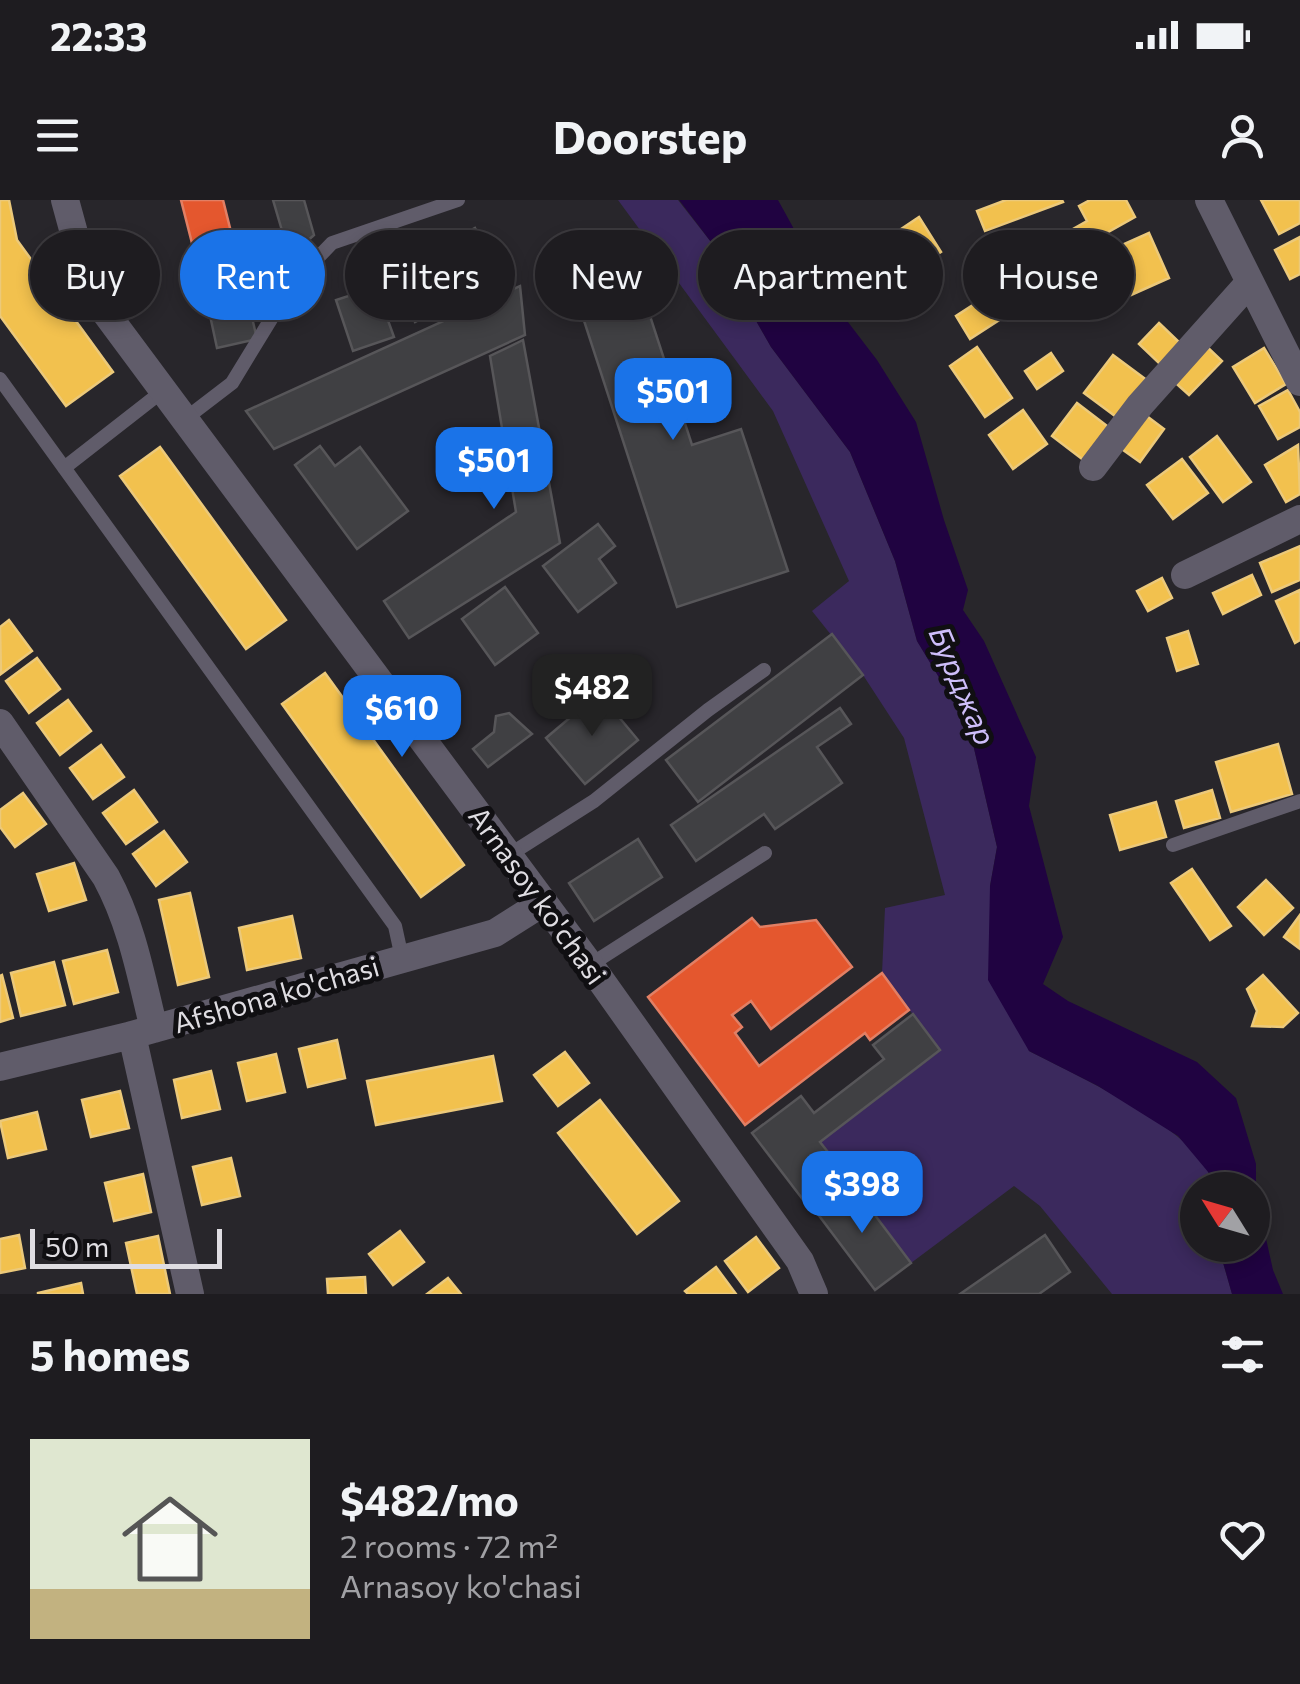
<!DOCTYPE html>
<html lang="en">
<head>
<meta charset="utf-8">
<style>
  body { margin:0; font-family:Commissioner,sans-serif; background:#262529; color:#f1f3f6; height:100vh; display:flex; flex-direction:column; font-size:38px; white-space:nowrap }
  * { box-sizing:border-box; margin:0 }
  p { font-size:32px; color:#a1a1a5 }
  .icon { flex:none; width:55px; height:55px; fill:none; stroke:currentColor; stroke-width:2; stroke-linecap:round; stroke-linejoin:round }
  .map { position:relative; height:1094px; overflow:hidden }
  .details { display:flex; flex-direction:column; background:#1e1c20; flex:1 }
  .details>* { flex:none }
  .top-card { position:absolute; left:30px; top:30px; width:1240px; height:90px; display:flex; gap:20px }
  .needle { width:65px; rotate:307deg }
  .fabs { position:absolute; left:1180px; top:972px; display:grid; gap:20px }
  .fabs a { display:grid; place-items:center; width:90px; height:90px; border-radius:50%; background:#1e1c20; box-shadow:0 5px 15px #0003,0 0 0 2px #3c3a3e; font-size:50px }
  .scale { position:absolute; left:30px; bottom:25px; width:192px; box-sizing:border-box; padding-left:10px; border:5px solid #dfdde2; border-top:0; font-size:28px; line-height:35px; white-space:nowrap; color:#dfdde2; -webkit-text-stroke:8px #100f12; paint-order:stroke }
  .price { position:absolute; translate:-50% -85px; padding:0 22px; border-radius:20px; background:#1a73e8; color:#fff; font-size:32px; line-height:65px; filter:drop-shadow(0 2px 5px #0008) }
  .price::after { content:''; position:absolute; left:50%; top:60px; width:30px; height:22px; margin-left:-15px; background:inherit; clip-path:polygon(0 0,100% 0,50% 100%) }
  .price.on { background:#222; color:#fff }
  ul { padding:0; list-style:none }
  li { display:flex; align-items:center; gap:30px; height:250px; padding:0 30px }
  li span { display:grid; place-items:center; flex:none; width:280px; height:200px; border-radius:0px; color:#555 }
  li>.icon { margin-inline-start:auto }
  span .icon { width:120px; height:120px; fill:#fffc; stroke-width:1 }
  li b { font-size:42px }
  h2 { display:flex; justify-content:space-between; align-items:center; height:120px; padding:0 30px; font-size:42px }
  .pill { padding:0 35px; border-radius:45px; background:#1e1c20; box-shadow:0 5px 15px #0003,0 0 0 2px #3c3a3e; font-size:35px; line-height:90px }
  .pill.on { background:#1a73e8; color:#fff }
  .status { display:flex; justify-content:space-between; align-items:center; height:70px; padding:0 50px; background:#1e1c20; direction:ltr }
  .status svg { height:28px; fill:currentColor }
  header { display:flex; justify-content:space-between; align-items:center; height:130px; padding:0 30px; background:#1e1c20; font-size:45px; font-weight:700 }
  .map>svg:first-child { display:block }
</style>
</head>
<body>
<div class="status"><b>22:33</b><svg viewBox="0 0 49 12"><path d="M0 12V9h3v3zM5 12V6h3v6zM10 12V3h3v9zM15 12V0h3v12zM26 1h20v11H26zM47 4h2v5h-2z"/></svg></div>
<header><svg class="icon" aria-label="menu" viewBox="0 0 24 24"><path d="M4 6h16M4 12h16M4 18h16"/></svg>Doorstep<svg class="icon" aria-label="person" viewBox="0 0 24 24"><circle cx="12" cy="8" r="4"/><path d="M4 21q1-7 8-7t8 7"/></svg></header>
<div class="map">
<svg width="1300" height="1094" viewBox="0 0 1300 1094">
  <rect width="100%" height="100%" fill="#28262b"/>
  <!-- green -->
  <path fill="#3b295d" d="M618,0H678L711,42L771,147L850,252L895,361L917,441L969,527L997,647L990,686L1029,851C1072,873 1194,929 1209,974C1210,979 1210,985 1210,990H1198V1045H1218L1232,1094H1112L1040,1006L1014,986L911,1063L820,942L940,851L882,773L885,708L945,695L904,538L863,475L812,411L849,381L773,211Z"/>
  <!-- water -->
  <path fill="#200341" d="M679,0H778L838,109L877,160L916,222L944,320L968,390L963,410L984,441L1036,557L1029,606L1063,737L1043,784L1068,801L1197,862L1236,898L1256,964V994L1273,1070L1283,1094H1232L1218,1045H1252V990H1210L1209,973L1178,936L1098,886L1029,851L988,780L990,686L997,647L969,527L917,441L895,361L850,252L771,147L711,42Z"/>
  <!-- homes -->
  <path fill="#f2c14e" stroke="#ecc97a" stroke-width="2.5" d="M0,0H9L17,40L113,172L66,206L0,116Z
    M1006,0H1062L1063,2L985,31L977,11Z
    M1090,0H1126L1135,17L1076,50L1066,33L1087,21L1079,6Z
    M1261,0H1300V23L1279,34Z
    M919,17L941,52L914,70L892,35Z
    M1149,33L1169,78L1131,95L1111,50Z
    M1300,37V74L1290,79L1275,50Z
    M1059,58L1076,103L1043,115L1026,70Z
    M996,90L1010,113L970,139L956,116Z
    M1159,123L1180,143L1160,164L1139,144Z
    M1203,143L1222,161L1189,195L1170,178Z
    M977,147L1012,198L985,217L950,166Z
    M1264,148L1286,184L1255,203L1233,167Z
    M1051,153L1063,171L1037,189L1025,171Z
    M1113,155L1148,181L1119,219L1084,193Z
    M1288,190L1300,212V227L1278,239L1259,206Z
    M1077,203L1111,229L1086,262L1052,236Z
    M1023,210L1047,244L1013,269L989,235Z
    M1140,211L1164,229L1140,262L1116,245Z
    M1217,236L1251,282L1223,302L1190,257Z
    M1298,245L1300,294L1286,302L1265,265Z
    M160,247L286,420L246,449L120,276Z
    M1182,259L1208,293L1173,319L1147,285Z
    M1300,346V380L1272,392L1260,363Z
    M1252,375L1261,395L1223,414L1213,393Z
    M1162,378L1172,398L1148,411L1137,391Z
    M1300,390V440L1295,443L1276,401Z
    M9,420L32,451L1,474L0,427Z
    M1188,431L1198,464L1177,471L1167,438Z
    M37,458L60,489L29,513L6,481Z
    M325,473L464,665L421,697L282,504Z
    M68,500L91,531L60,555L37,523Z
    M1278,544L1292,594L1231,612L1216,562Z
    M101,545L124,577L93,599L70,568Z
    M134,590L157,622L126,644L103,613Z
    M1212,590L1220,618L1184,628L1176,601Z
    M23,593L46,624L15,647L0,627V610Z
    M1156,602L1166,637L1120,650L1110,615Z
    M164,631L187,662L156,686L133,654Z
    M74,663L86,700L49,711L37,674Z
    M1192,669L1231,726L1210,740L1171,683Z
    M1266,680L1293,708L1264,735L1238,707Z
    M190,693L209,777L178,785L159,700Z
    M1300,715V749L1284,737Z
    M292,716L301,758L247,770L239,728Z
    M107,750L118,792L74,804L63,761Z
    M54,762L65,805L21,816L11,773Z
    M2,775L13,818L0,822V776Z
    M1263,775L1298,813L1283,827L1252,826L1257,811L1247,789Z
    M337,840L345,878L308,887L299,849Z
    M565,852L589,883L558,906L534,875Z
    M276,854L285,892L247,901L238,863Z
    M493,856L502,901L376,925L367,881Z
    M211,871L220,909L182,918L174,880Z
    M120,891L129,928L91,937L82,900Z
    M600,900L679,1001L637,1034L558,933Z
    M37,912L46,949L8,958L0,921Z
    M231,958L240,996L202,1005L193,967Z
    M143,974L151,1012L114,1021L105,983Z
    M400,1031L424,1062L393,1085L369,1054Z
    M19,1035L25,1068L0,1073V1039Z
    M158,1036L170,1094H137L126,1043Z
    M756,1037L779,1068L748,1092L725,1061Z
    M716,1067L736,1094H688L685,1091Z
    M365,1077L366,1094H328L327,1079Z
    M448,1078L461,1094H427Z
    M81,1083L83,1094H38V1093Z"/>
  <!-- shops -->
  <path fill="#e4572e" stroke="#e27f64" stroke-width="2.5" d="M181,0H223L247,96L208,106Z
    M752,718L760,727L816,720L852,767L771,829L751,801L732,815L742,827L735,833L759,866L882,773L909,810L870,840L865,833L745,925L648,797Z"/>
  <!-- building -->
  <path fill="#404043" stroke="#575659" stroke-width="2.5" d="M273,0H304L314,35L247,96L241,73L283,34Z
    M475,28L501,75L415,122L389,75Z
    M624,36L692,245L741,229L788,371L677,407L563,56Z
    M520,86L525,135L274,249L246,211Z
    M376,87L394,137L353,151L336,100Z
    M247,96L257,139L217,148L208,106Z
    M523,140L560,343L409,438L384,401L516,312L490,156Z
    M320,246L335,266L360,247L408,311L357,349L295,265Z
    M598,324L615,346L599,359L616,383L578,412L543,366Z
    M505,387L538,433L495,465L462,419Z
    M832,434L863,475L698,602L666,560Z
    M599,493L638,540L585,584L546,538Z
    M840,508L851,524L817,547L842,583L775,629L764,614L696,661L671,625Z
    M509,513L532,534L488,567L473,549L494,532L496,516Z
    M638,639L662,677L594,721L569,683Z
    M913,814L940,850L820,942L843,971L804,1001L752,933L801,896L814,913L884,859L873,845Z
    M850,982L911,1063L875,1090L814,1009Z
    M1045,1035L1070,1072L1039,1094H960Z"/>
  <g fill="none" stroke-linecap="round" stroke-linejoin="round">
    <!-- service -->
    <path stroke="#605c6a" stroke-width="14" d="M0,179L395,726L402,758
      M185,219L232,183L271,119L307,69L332,43L458,0
      M64,268L164,190
      M1173,645L1300,601
      M509,655L594,601L708,510L764,470
      M590,765L765,653"/>
    <!-- minor -->
    <path stroke="#605c6a" stroke-width="28" d="M65,0L80,55L102,108L590,765L800,1061L814,1094
      M1209,0L1300,182
      M1093,267L1140,205L1249,83
      M1185,375L1300,319
      M0,523L106,677C132,725 141,776 154,829
      M132,835L190,1094
      M0,867L132,835L495,733L544,702"/>
  </g>
  <g text-anchor="middle" dominant-baseline="central" stroke-width="10" stroke-linejoin="round" paint-order="stroke">
    <!-- street labels -->
    <g font-size="28" fill="#dfdde2" stroke="#100f12">
      <text transform="translate(538 695) rotate(54)">Arnasoy ko'chasi</text>
      <text transform="translate(276 794) rotate(-16)">Afshona ko'chasi</text>
    </g>
    <!-- water labels -->
    <g font-size="30" font-style="italic" fill="#cebefa" stroke="#100f12">
      <text transform="translate(964 485) rotate(67)">Бурджар</text>
    </g>
  </g>
</svg>
<div class="fabs">
<a><svg class="needle" viewBox="-14 -14 28 28"><path d="M0-13l5 13h-10z" fill="#e53935"/><path d="M0 13l5-13h-10z" fill="#a1a1a5"/></svg></a>
</div>
<div class="scale">50 m</div>
<b class="price" style="left:673px;top:243px">$501</b>
<b class="price" style="left:494px;top:312px">$501</b>
<b class="price on" style="left:592px;top:539px">$482</b>
<b class="price" style="left:402px;top:560px">$610</b>
<b class="price" style="left:862px;top:1036px">$398</b>
<div class="top-card">
<a class="pill">Buy</a>
<a class="pill on">Rent</a>
<a class="pill">Filters</a>
<a class="pill">New</a>
<a class="pill">Apartment</a>
<a class="pill">House</a>
</div>
</div>
<section class="details">
<h2>5 homes<svg class="icon" aria-label="filters" viewBox="0 0 24 24"><path d="M4 7h16M4 17h16"/><circle cx="9" cy="7" r="2"/><circle cx="15" cy="17" r="2"/></svg></h2>
<ul>
<li><span style="background:linear-gradient(#dfe7d0 75%,#c2b280 0)"><svg class="icon" aria-label="home" viewBox="0 0 24 24"><path d="M3 11l9-7 9 7M6 9v11h12V9"/></svg></span><div><b>$482/mo</b><p>2 rooms · 72 m²</p><p>Arnasoy ko'chasi</p></div><svg class="icon" aria-label="heart" viewBox="0 0 24 24"><path d="M12 20l-8-8c-3-5 5-10 8-4 3-6 11-1 8 4z"/></svg></li>
</ul>
</section>
</body>
</html>
